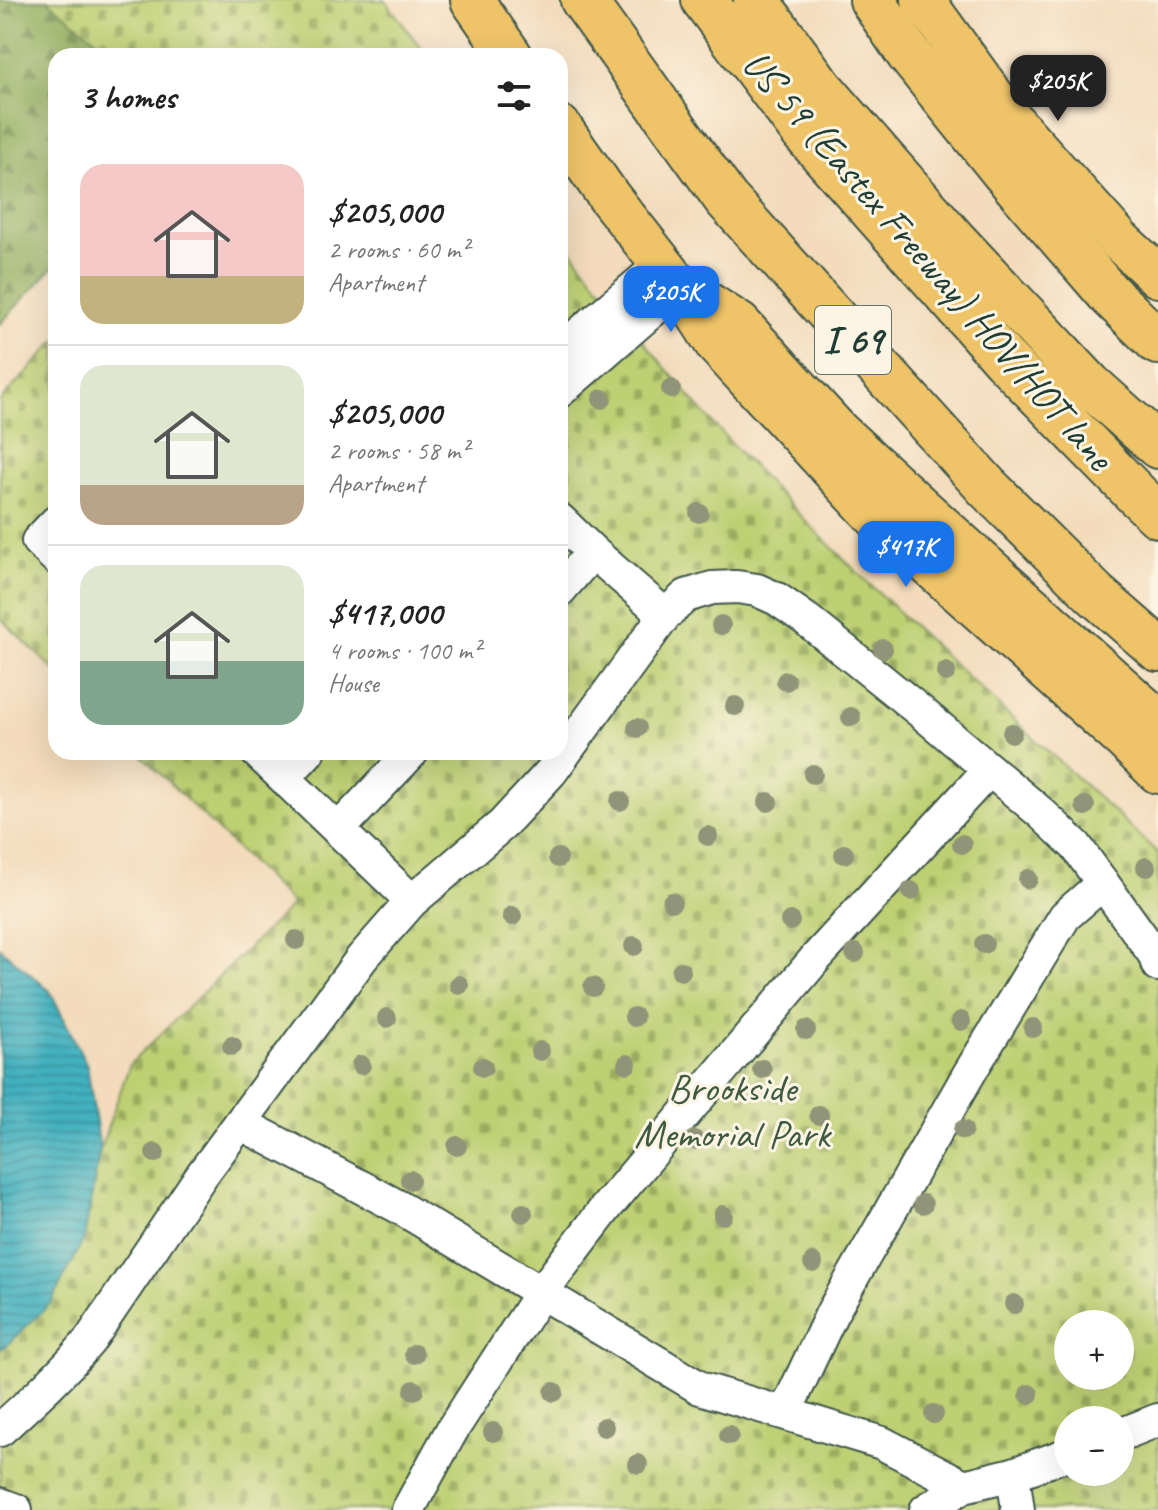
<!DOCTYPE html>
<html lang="en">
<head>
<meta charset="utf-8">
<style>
  body { margin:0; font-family:Caveat,sans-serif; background:#f6f6f6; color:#222; height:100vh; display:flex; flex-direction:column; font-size:30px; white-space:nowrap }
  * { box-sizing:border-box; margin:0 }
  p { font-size:26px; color:#767676 }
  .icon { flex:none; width:44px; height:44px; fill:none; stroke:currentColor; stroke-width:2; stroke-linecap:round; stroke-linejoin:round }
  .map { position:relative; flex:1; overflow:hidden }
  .details { position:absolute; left:48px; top:48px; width:520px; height:712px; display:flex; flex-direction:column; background:#fff; border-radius:24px; box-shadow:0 8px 32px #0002 }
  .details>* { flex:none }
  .tools { position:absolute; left:1054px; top:1310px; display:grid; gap:16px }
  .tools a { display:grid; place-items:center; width:80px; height:80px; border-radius:50%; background:#fff; box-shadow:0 8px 32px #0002; font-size:40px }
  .price { position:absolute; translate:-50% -68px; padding:0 18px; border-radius:16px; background:#1a73e8; color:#fff; font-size:26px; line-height:52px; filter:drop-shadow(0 2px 4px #0008) }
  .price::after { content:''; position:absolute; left:50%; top:48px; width:24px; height:18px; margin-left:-12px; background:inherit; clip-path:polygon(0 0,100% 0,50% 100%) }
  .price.current { background:#222; color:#fff }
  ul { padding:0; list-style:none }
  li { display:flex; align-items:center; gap:24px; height:200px; padding:0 32px }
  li+li { border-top:2px solid #e0e0e0 }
  li span { display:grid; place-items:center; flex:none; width:224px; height:160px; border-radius:24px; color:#555 }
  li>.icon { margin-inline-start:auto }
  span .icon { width:96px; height:96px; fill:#fffc; stroke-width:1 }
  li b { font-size:34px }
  h2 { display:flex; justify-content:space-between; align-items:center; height:96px; padding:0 32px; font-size:34px }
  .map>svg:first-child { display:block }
</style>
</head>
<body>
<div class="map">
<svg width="1158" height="1510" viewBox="0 0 1158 1510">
  <defs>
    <pattern id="forest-firs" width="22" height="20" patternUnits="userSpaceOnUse" patternTransform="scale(2)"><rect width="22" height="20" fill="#96b265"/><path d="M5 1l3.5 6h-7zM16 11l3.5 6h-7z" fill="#7a9254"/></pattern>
    <pattern id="cemetery-stones" width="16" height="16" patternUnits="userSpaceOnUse" patternTransform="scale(2)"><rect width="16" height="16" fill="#bed073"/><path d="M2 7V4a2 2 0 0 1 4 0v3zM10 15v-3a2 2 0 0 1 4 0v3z" fill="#9aaa5f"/></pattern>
    <pattern id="water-rules" width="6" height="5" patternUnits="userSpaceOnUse" patternTransform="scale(2)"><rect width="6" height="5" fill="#42b0be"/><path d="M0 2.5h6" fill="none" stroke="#37909b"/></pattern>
  </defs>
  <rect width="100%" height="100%" fill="#fcf5e5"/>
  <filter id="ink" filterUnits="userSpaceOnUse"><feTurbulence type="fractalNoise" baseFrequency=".0125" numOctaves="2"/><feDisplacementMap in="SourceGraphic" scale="16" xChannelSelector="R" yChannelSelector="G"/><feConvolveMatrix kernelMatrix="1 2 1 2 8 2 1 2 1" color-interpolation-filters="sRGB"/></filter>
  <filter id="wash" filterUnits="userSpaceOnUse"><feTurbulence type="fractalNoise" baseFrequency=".006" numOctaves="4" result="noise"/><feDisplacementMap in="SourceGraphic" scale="32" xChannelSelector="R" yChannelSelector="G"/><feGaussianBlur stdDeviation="1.8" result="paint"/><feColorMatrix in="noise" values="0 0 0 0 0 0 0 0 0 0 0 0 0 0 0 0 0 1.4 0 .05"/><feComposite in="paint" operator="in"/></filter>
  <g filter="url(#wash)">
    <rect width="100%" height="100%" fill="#f3dbbb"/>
    <!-- forest -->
    <path fill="url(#forest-firs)" stroke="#5a784c" stroke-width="2" d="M0,0H47L117,56H56V264L0,324Z"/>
    <!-- cemetery -->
    <path fill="url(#cemetery-stones)" stroke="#6e8654" stroke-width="2" fill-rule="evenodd" d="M47,0H385L427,56H117Z
      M560,236C619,310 677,386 742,455C873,595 1018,722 1158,853V1510H0V1349L5,1347L84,1239L100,1149L130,1064L293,904L138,752H560ZM1068,1324H1120V1376H1068ZM1068,1420H1120V1472H1068Z
      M56,341V672L0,618V401Z"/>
    <!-- water -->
    <path fill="url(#water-rules)" stroke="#307679" stroke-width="2" d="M0,948L50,991L87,1065L100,1149L84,1239L51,1303L5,1347L0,1349Z"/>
  </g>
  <g filter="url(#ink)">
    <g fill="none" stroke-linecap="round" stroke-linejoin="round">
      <!-- minor casing -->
      <g stroke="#3f5548" stroke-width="36">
        <path id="minor" d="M560,350L662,264
          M560,391L680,287
          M560,520L593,552L665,615
          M56,522L38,541L56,558
          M560,590L593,552
          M257,752L412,901
          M284,778L308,752
          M338,830L412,752
          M240,1123L399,1207L700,1388L882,1443L964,1486L1013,1474L1068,1454
          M785,1413L832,1313L970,1072L1065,916L1103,883
          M0,1430C32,1401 63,1373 90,1340L201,1176L362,958L412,901L502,825L551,772L665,615L686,596L712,588L737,587L757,590L777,599L807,620L921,712L1041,813L1076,846L1154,954L1158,965
          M1120,1435L1158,1420
          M1013,1474L1018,1510
          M0,1504L16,1510
          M408,1510L452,1430L540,1294L605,1209L816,958L989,770
          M926,1510L964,1486"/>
      </g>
      <!-- major casing -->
      <g stroke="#3f5548" stroke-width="46">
        <path id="major" d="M472,0L511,56
          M923,0L1005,113L1120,241L1158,276
          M560,127L609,197L680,287L717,345L878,519L1123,738L1158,772"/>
      </g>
      <!-- highway casing -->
      <g stroke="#3f5548" stroke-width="48">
        <path id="highway" d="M583,0L726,199L987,487L1095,594L1158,649
          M704,0L804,133L1004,359L1136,494L1158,515
          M756,0L821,88L954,240L1090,385L1158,446
          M872,0L908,53L1002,170L1109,294L1158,342
          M680,287L739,325L838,433L924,512L1158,722"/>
      </g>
      <!-- minor -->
      <use href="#minor" stroke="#fff" stroke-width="32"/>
      <!-- major -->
      <use href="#major" stroke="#efc469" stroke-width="42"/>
      <!-- highway -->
      <use href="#highway" stroke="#efc469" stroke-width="44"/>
    </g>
    <!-- trees -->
    <g fill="#909478">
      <circle cx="671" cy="389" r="10"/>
      <circle cx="602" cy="399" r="10"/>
      <circle cx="699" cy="513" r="10"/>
      <circle cx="721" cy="625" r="10"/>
      <circle cx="883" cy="649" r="10"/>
      <circle cx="946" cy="672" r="10"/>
      <circle cx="786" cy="681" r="10"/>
      <circle cx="735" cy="706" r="10"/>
      <circle cx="851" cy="717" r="10"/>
      <circle cx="637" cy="728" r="10"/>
      <circle cx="1012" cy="733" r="10"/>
      <circle cx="813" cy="774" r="10"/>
      <circle cx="620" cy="801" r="10"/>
      <circle cx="768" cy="802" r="10"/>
      <circle cx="1085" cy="806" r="10"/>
      <circle cx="708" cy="836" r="10"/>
      <circle cx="962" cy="844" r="10"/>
      <circle cx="844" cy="854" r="10"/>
      <circle cx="558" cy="858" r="10"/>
      <circle cx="1146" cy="867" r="10"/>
      <circle cx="1028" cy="879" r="10"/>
      <circle cx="911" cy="891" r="10"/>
      <circle cx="672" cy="902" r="10"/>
      <circle cx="512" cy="916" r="10"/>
      <circle cx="790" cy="921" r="10"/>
      <circle cx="296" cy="940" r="10"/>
      <circle cx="984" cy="944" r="10"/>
      <circle cx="634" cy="946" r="10"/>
      <circle cx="855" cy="953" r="10"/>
      <circle cx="681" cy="971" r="10"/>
      <circle cx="459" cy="985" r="10"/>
      <circle cx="593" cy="987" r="10"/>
      <circle cx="634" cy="1017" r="10"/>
      <circle cx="387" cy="1018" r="10"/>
      <circle cx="961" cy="1021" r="10"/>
      <circle cx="1033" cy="1028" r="10"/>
      <circle cx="806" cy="1030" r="10"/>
      <circle cx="232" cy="1046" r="10"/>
      <circle cx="540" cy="1051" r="10"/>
      <circle cx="627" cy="1064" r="10"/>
      <circle cx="361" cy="1065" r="10"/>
      <circle cx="483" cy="1067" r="10"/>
      <circle cx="762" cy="1069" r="10"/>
      <circle cx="819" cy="1115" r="10"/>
      <circle cx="963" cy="1130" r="10"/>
      <circle cx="694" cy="1140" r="10"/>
      <circle cx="457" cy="1146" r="10"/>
      <circle cx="155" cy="1153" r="10"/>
      <circle cx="410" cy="1180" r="10"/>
      <circle cx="923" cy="1204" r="10"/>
      <circle cx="523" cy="1213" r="10"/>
      <circle cx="723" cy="1215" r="10"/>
      <circle cx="813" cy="1263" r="10"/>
      <circle cx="1014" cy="1304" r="10"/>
      <circle cx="414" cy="1354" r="10"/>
      <circle cx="414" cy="1390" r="10"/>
      <circle cx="554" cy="1392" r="10"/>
      <circle cx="1029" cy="1394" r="10"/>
      <circle cx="934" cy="1414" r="10"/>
      <circle cx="604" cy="1427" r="10"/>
      <circle cx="493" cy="1432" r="10"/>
      <circle cx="729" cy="1435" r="10"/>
      <circle cx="638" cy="1464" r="10"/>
    </g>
  </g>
  <g text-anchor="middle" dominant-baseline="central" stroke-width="6" stroke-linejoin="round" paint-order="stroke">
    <!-- shield labels -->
    <rect fill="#fcf5e5" stroke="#617469" stroke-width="2" x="815" y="306" width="76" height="68" rx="6"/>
    <g font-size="38" font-weight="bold" fill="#1f3d34">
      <text x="853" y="340">I 69</text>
    </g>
    <!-- street labels -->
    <g font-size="40" fill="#1f3d34" stroke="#fcf5e5">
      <text transform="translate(928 260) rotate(49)">US 59 (Eastex Freeway) HOV/HOT lane</text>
    </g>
    <!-- park labels -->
    <g font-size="40" fill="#3f5a41" stroke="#fcf5e5">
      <text x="732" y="1088">Brookside<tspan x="732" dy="46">Memorial Park</tspan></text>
    </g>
  </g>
</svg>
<div class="tools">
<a>+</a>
<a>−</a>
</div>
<b class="price current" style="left:1058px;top:123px">$205K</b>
<b class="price" style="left:671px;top:334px">$205K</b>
<b class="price" style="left:906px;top:589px">$417K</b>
<section class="details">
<h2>3 homes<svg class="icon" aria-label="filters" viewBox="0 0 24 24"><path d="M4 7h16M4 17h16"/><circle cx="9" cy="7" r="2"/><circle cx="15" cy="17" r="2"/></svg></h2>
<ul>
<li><span style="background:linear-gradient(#f6c9c9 70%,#c2b280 0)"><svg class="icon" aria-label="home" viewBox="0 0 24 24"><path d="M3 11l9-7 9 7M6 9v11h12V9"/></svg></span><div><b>$205,000</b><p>2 rooms · 60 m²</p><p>Apartment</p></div></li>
<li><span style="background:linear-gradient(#dfe7d0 75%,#b9a48a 0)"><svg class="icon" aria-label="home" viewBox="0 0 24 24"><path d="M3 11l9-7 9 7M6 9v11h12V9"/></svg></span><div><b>$205,000</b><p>2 rooms · 58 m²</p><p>Apartment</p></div></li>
<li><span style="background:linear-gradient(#dfe7d0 60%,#7fa58c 0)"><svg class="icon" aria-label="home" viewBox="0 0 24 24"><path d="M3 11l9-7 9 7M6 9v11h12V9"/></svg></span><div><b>$417,000</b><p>4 rooms · 100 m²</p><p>House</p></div></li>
</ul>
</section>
</div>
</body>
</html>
